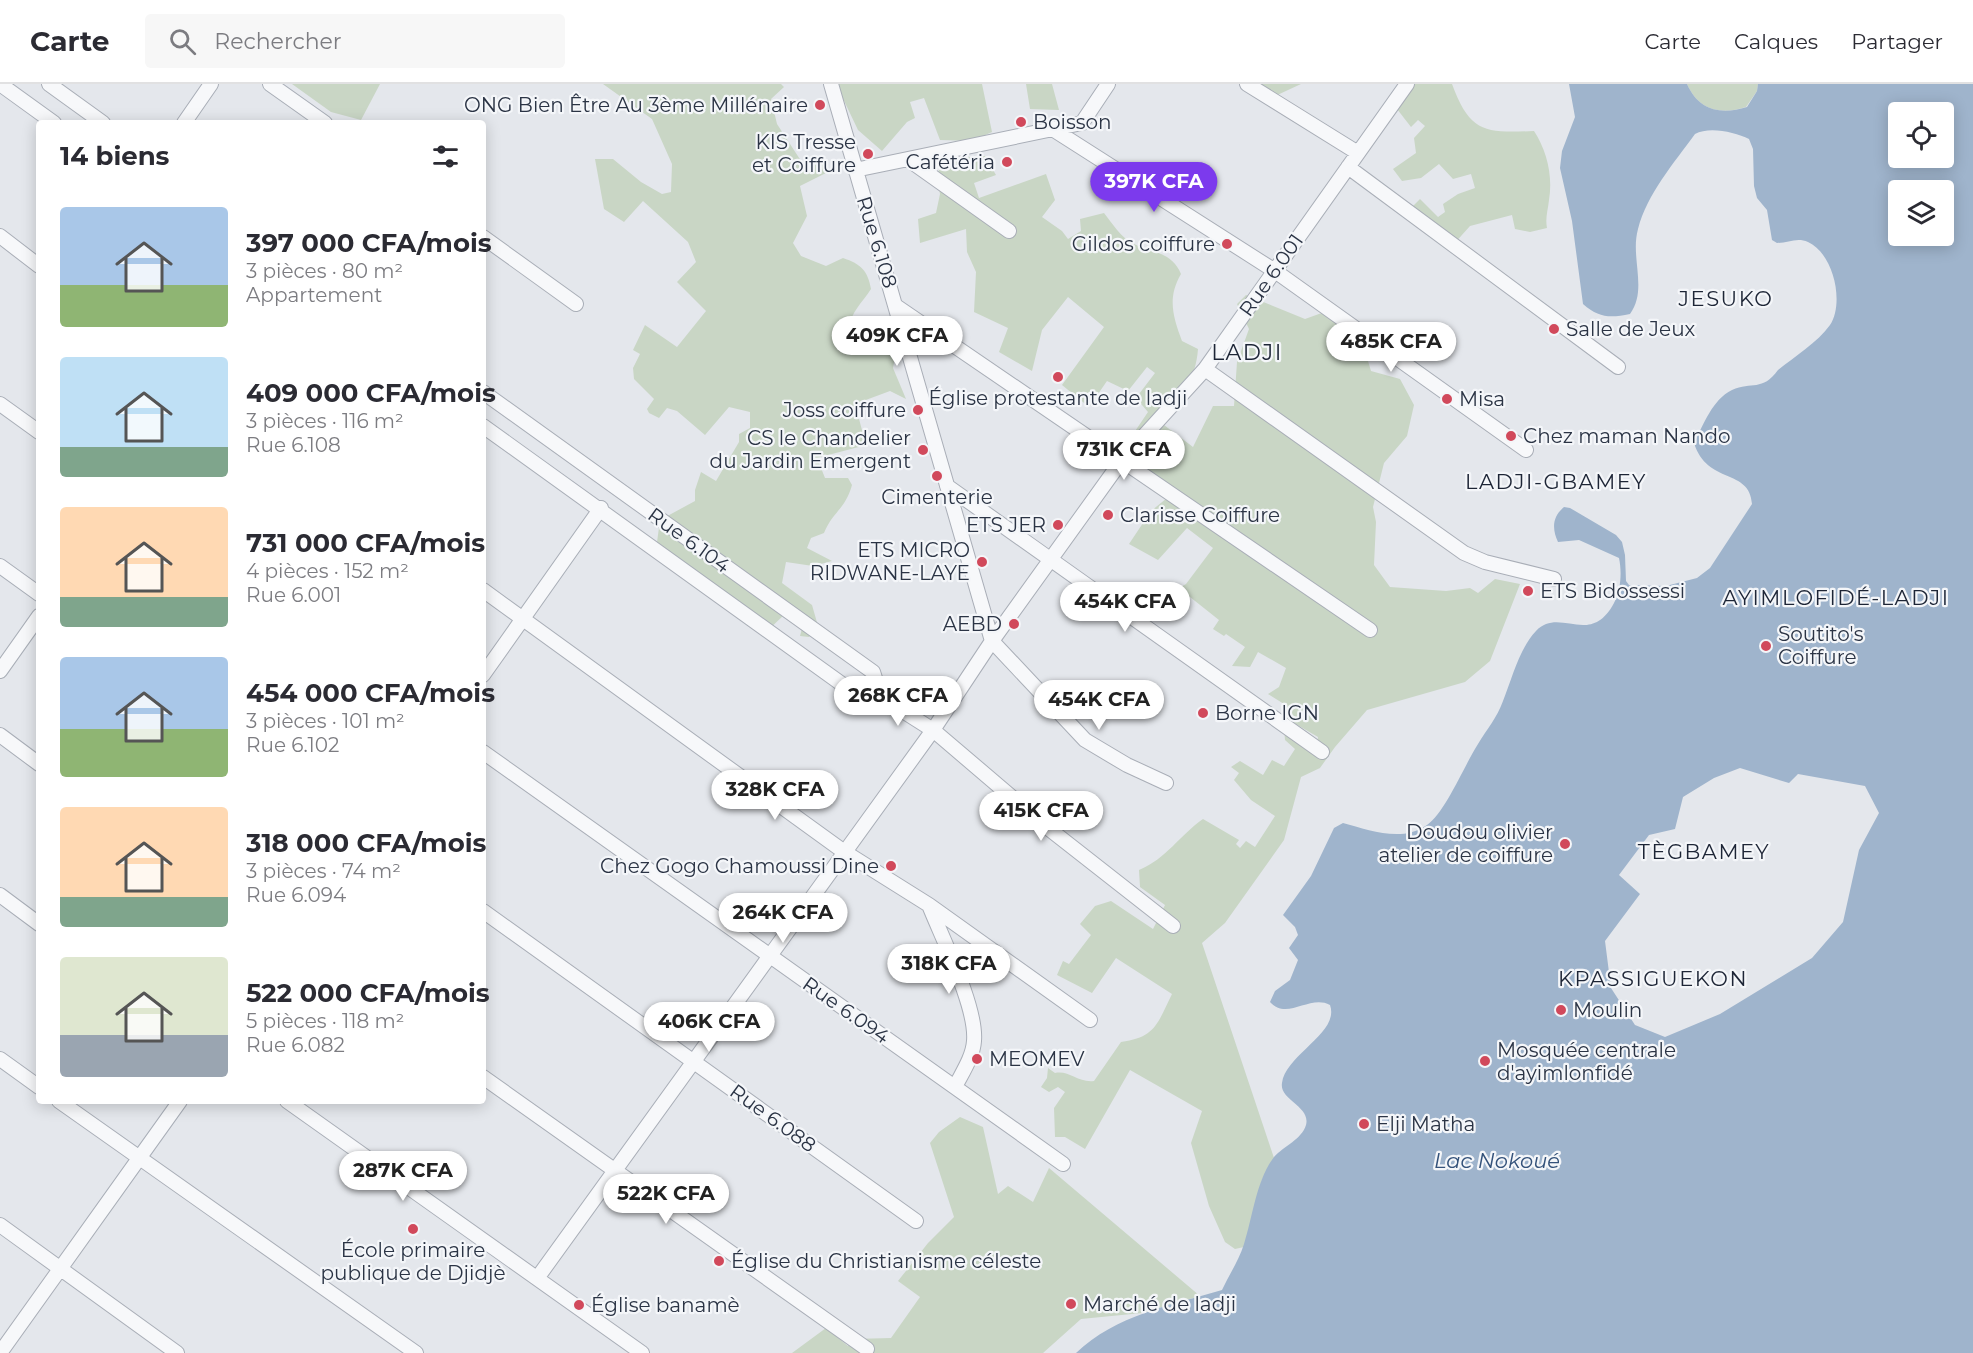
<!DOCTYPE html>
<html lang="fr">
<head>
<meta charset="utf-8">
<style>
  body { margin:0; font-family:Montserrat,sans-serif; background:#f7f7f7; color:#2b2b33; height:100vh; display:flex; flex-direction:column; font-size:22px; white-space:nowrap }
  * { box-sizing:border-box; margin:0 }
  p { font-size:20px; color:#7c7c81 }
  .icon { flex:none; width:33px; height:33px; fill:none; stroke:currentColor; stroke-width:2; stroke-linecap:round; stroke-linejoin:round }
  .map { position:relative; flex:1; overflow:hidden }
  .sheet { position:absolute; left:36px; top:36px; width:450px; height:984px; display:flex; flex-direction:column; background:#fff; border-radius:6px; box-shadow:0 3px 15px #0003 }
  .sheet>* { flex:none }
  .tools { position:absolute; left:1888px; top:18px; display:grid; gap:12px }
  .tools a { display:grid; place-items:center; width:66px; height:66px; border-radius:6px; background:#fff; box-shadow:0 3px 15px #0003; font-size:30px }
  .price { position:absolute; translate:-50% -51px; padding:0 14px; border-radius:21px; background:#fff; color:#222; font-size:20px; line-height:39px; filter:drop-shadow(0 2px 3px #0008) }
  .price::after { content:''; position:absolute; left:50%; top:36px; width:18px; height:14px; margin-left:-9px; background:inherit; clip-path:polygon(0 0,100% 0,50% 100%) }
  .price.current { background:#7c3aed; color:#fff }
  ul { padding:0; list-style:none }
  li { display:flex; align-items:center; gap:18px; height:150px; padding:0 24px }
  li span { display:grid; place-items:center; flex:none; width:168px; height:120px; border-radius:6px; color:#555 }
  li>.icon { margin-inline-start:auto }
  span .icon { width:72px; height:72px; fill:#fffc; stroke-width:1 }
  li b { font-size:26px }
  h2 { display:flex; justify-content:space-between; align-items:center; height:72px; padding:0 24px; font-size:26px }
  header { display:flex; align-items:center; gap:36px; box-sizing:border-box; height:84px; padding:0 30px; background:#fff; border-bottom:2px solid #e1e1e2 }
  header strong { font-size:28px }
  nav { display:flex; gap:33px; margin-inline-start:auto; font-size:21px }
  .search { width:420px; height:54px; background:#f7f7f7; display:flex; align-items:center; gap:15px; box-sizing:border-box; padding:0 21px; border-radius:6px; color:#7c7c81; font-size:22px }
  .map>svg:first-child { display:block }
</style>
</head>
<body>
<header>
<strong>Carte</strong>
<div class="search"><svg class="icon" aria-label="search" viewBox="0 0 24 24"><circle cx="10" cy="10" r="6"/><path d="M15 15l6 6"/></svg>Rechercher</div>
<nav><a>Carte</a><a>Calques</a><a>Partager</a></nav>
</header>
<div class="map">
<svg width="1973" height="1269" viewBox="0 0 1973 1269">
  <rect width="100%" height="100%" fill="#e4e7ec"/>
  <!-- green -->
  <path fill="#c9d6c5" d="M292,0H380L361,36L331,28Z
    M603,0H781L784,3L771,15L777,40L805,83L822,76L828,88L800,102L807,132L793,159L801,172L826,182L843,174C861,180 868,187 871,205C858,225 836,241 862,264L890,256L897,261L893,284L906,315L890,307L855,320L866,361L817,374L825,394H848L852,401C845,426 833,427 824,449L811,454L807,464L832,477L813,482L786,478L782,499L812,521L818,542L809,553L800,552L804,537L785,530L765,549L655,473L660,436L695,417V406L701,388L716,397L739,358V350L750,344V328L729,323L705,351L677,327L667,324L659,334L649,329L647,325L654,315L634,295L633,284L640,270L633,266L645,241L677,263L706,227L677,198L696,178L688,158L643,117L624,138L604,125L595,75H613L641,98L662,110L671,108L672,80L652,35Z
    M836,0H982L992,48L972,57L940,56L924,14L910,18L915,34L907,38L882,67L858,46Z
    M1026,0H1052L1059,26L1030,25Z
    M1253,0H1301L1273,13Z
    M1407,0H1452C1470,49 1485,49 1534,47C1547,67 1553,92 1549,116C1548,126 1545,134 1547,144L1530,148L1515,145L1512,131L1470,142L1453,161L1413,122L1420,115L1438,133L1445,128L1443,120L1458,110L1475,104L1471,90L1453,95L1439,80L1421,94L1402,97L1393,85L1416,69L1414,54L1425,42L1418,36L1411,43L1397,25Z
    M1687,0H1758L1757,7L1746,23C1721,31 1699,27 1687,0Z
    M985,72L996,91L974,99L979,114L1046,90L1055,116L1042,133L1062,147L1068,155L1081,147L1080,135L1104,129C1112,139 1121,154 1134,160C1153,169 1172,168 1181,190C1167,214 1173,233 1182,257L1198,265C1196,295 1180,316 1164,341L1193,363L1213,322H1234L1237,278L1249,245L1237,220L1246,211L1305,235L1330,226L1359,247L1371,287L1400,295L1414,321L1407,352L1384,379L1373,423L1376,438L1374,481L1390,503L1446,507L1470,504L1478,509L1495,495L1520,500L1490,577L1465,598L1367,626L1335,663L1320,684L1301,693L1284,756L1225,839L1202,859L1274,1074L1262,1096L1244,1163L1235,1165L1225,1158L1209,1122L1191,1059L1202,1027L1130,986L1085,1065L1065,1053H1055L1054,1024L1065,1008L1058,1003L1049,1008L1041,1003L1047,994L1048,984L1055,989C1069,986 1078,999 1094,997L1121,958C1156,953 1157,940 1172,910L1116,874L1092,909L1057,891L1063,877L1069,880L1091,851L1080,840L1095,822L1111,817L1153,845L1165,821L1140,803L1139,786C1166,775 1180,751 1203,735L1239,756L1236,760L1240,764L1246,757L1255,763L1275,732L1251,716L1234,696L1239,689L1231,683L1240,677L1263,691L1272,676L1284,682L1295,665L1285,656L1284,644L1316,666L1318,653L1282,632L1284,620L1268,610L1279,603L1286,584L1258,568L1250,583L1232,582L1245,563L1226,550L1224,552L1213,545L1219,536L1190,513L1176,506L1186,500L1213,464L1187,444L1158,476L1129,460L1151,427L1172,410L1121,368L1148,328L1136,314L1155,289L1147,283L1128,307L1107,297L1089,323L1062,301L1104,243L1068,213L1042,246L1032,287L999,268L1008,244L974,228L976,188L967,168L966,145L920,159L918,135L936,129L940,110L936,89L953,74Z
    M960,1033L983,1043L998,1110L1008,1102L1033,1118L1049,1084L1200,1212L1142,1229L1081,1235L1043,1269H792L826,1244L848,1262L853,1255L891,1254L920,1213L898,1197L928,1159L954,1133L930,1059L939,1048Z"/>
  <!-- water -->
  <path fill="#9fb4cc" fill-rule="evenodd" d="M1569,0H1687C1699,27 1721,31 1747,23L1757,7L1758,0H1973V1269H1076C1116,1231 1171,1221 1222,1206C1229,1191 1239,1176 1244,1160C1253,1132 1256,1097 1274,1073C1284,1062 1302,1055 1306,1041C1311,1022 1279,1016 1282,999C1286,970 1340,949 1330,921C1310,910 1287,937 1270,918L1275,907L1290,896L1298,876L1289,864L1298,851L1295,843L1283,831L1311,792L1334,744L1343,739C1369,746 1402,759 1427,741C1445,729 1465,680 1478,660C1487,645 1497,634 1503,617C1512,595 1519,565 1536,547C1560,522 1590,564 1614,519C1621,506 1622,488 1619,474L1579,456L1558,458C1552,445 1552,433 1564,423L1570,424L1616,451L1622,458L1625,471L1626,497L1629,501L1666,502L1697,494L1710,484L1752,420C1750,384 1707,401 1694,359C1704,340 1712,316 1732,306C1752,297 1762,308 1778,286C1794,273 1818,258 1830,241C1845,218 1833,169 1808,158C1797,153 1788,159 1777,159L1772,156L1767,126L1757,114L1754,102L1753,65L1749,55C1735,48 1709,42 1695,50C1674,79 1647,110 1638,145C1630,174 1648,205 1630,230C1610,234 1599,234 1583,220L1572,137L1560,84L1562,67L1575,33ZM1899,28H1944V74H1899ZM1899,106H1944V152H1899ZM1740,684L1789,699L1798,690L1865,702L1879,729L1859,766L1843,838L1812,874L1720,930L1665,953L1635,941L1611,904L1605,857L1640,810L1619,791L1649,751L1675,745L1683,713L1714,694Z"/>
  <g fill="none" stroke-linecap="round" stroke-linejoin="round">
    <!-- minor casing -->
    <g stroke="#a9aeb7" stroke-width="16">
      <path id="minor" d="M0,0L54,39
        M49,0L103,39
        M270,0L325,39
        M831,0L992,557L1085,656L1127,681L1166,699
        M1247,0L1358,69
        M184,39L211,0
        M1051,44L1275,187L1526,366
        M909,76L1009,147
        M1348,83L1618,283
        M855,86L1082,39L1108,0
        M0,152L39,182
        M483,153L576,220
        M896,222L1370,546
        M1205,285L1464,469L1485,478L1554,495
        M483,308L873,588L881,613
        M0,320L39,348
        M483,342L857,611L881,613L933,646L1048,744L1173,842
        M947,402L1322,668
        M0,482L39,510
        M483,506L843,767L929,821L1090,936
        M0,587L39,532
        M483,591L601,424
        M0,651L39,680
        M483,668L1063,1080
        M0,811L39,840
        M929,821C942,854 977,923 974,957C973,973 962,989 955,1003
        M483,827L916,1137
        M0,975L39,1003
        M483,993L867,1265
        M59,1017L416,1269
        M287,1017L642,1269
        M0,1141L177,1269
        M538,1193L933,646L992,557L1122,376L1205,285L1407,0
        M0,1269L180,1017"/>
    </g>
    <!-- minor -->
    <use href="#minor" stroke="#f7f8fa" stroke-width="14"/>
  </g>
  <!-- markers -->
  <g fill="#d1495b" stroke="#f4f6f9" stroke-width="2">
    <circle cx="820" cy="21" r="6"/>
    <circle cx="1021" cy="38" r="6"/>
    <circle cx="868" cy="70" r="6"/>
    <circle cx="1007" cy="78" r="6"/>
    <circle cx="1227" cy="160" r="6"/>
    <circle cx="1554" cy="245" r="6"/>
    <circle cx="1058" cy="293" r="6"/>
    <circle cx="1447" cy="315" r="6"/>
    <circle cx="918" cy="326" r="6"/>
    <circle cx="1511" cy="352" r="6"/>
    <circle cx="923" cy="366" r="6"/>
    <circle cx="937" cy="392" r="6"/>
    <circle cx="1108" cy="431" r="6"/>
    <circle cx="1058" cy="441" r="6"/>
    <circle cx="982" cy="478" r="6"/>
    <circle cx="1528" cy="507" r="6"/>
    <circle cx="1014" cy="540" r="6"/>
    <circle cx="1766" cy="562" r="6"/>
    <circle cx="1203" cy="629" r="6"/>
    <circle cx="1565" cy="760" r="6"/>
    <circle cx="891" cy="782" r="6"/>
    <circle cx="1561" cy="926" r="6"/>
    <circle cx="977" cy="975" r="6"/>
    <circle cx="1485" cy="977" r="6"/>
    <circle cx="1364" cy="1040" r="6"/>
    <circle cx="413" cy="1145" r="6"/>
    <circle cx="719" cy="1177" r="6"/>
    <circle cx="1071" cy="1220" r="6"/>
    <circle cx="579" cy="1221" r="6"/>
  </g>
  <g text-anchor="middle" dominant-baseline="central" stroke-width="4.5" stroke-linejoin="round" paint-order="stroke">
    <!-- poi labels -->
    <g font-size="20" fill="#2b3445" stroke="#f4f6f9" text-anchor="start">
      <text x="808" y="21" text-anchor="end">ONG Bien Être Au 3ème Millénaire</text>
      <text x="1033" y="38">Boisson</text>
      <text x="856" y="58" text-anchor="end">KIS Tresse<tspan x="856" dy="23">et Coiffure</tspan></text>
      <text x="995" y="78" text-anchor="end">Cafétéria</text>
      <text x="1215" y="160" text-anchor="end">Gildos coiffure</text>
      <text x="1566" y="245">Salle de Jeux</text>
      <text x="1058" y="314" text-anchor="middle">Église protestante de ladji</text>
      <text x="1459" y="315">Misa</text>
      <text x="906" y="326" text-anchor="end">Joss coiffure</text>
      <text x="1523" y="352">Chez maman Nando</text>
      <text x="911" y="354" text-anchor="end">CS le Chandelier<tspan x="911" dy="23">du Jardin Emergent</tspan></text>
      <text x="937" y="413" text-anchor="middle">Cimenterie</text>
      <text x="1120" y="431">Clarisse Coiffure</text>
      <text x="1046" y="441" text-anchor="end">ETS JER</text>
      <text x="970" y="466" text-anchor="end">ETS MICRO<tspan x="970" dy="23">RIDWANE-LAYE</tspan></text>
      <text x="1540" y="507">ETS Bidossessi</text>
      <text x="1002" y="540" text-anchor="end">AEBD</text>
      <text x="1778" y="550">Soutito's<tspan x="1778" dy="23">Coiffure</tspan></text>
      <text x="1215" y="629">Borne IGN</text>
      <text x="1553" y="748" text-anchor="end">Doudou olivier<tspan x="1553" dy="23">atelier de coiffure</tspan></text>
      <text x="879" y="782" text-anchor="end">Chez Gogo Chamoussi Dine</text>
      <text x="1573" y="926">Moulin</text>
      <text x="1497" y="966">Mosquée centrale<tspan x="1497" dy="23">d'ayimlonfidé</tspan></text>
      <text x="989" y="975">MEOMEV</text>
      <text x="1376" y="1040">Elji Matha</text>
      <text x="413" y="1166" text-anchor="middle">École primaire<tspan x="413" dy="23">publique de Djidjè</tspan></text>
      <text x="731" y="1177">Église du Christianisme céleste</text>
      <text x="1083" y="1220">Marché de ladji</text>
      <text x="591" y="1221">Église banamè</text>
    </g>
    <!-- street labels -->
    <g font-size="20" fill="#2b3445" stroke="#f4f6f9">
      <text transform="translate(877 158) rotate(73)">Rue 6.108</text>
      <text transform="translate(1271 191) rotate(-55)">Rue 6.001</text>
      <text transform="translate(689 456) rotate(36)">Rue 6.104</text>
      <text transform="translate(846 926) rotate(35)">Rue 6.094</text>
      <text transform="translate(773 1034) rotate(36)">Rue 6.088</text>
    </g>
    <!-- neighbourhood labels -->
    <g font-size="21" letter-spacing="1.5" fill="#1d2536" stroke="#f4f6f9">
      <text x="1726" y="214">JESUKO</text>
      <text x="1556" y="397">LADJI-GBAMEY</text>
      <text x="1836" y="513">AYIMLOFIDÉ-LADJI</text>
      <text x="1704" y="767">TÈGBAMEY</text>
      <text x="1653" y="894">KPASSIGUEKON</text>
    </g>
    <!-- water labels -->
    <g font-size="21" font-style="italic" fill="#34527a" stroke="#f4f6f9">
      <text x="1497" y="1076">Lac Nokoué</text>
    </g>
    <!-- quarter labels -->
    <g font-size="22" letter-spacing="1.5" fill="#1d2536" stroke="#f4f6f9">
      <text x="1247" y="268">LADJI</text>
    </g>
  </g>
</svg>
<div class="tools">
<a><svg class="icon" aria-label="locate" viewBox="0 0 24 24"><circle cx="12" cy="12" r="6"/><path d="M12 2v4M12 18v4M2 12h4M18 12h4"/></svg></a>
<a><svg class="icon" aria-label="layers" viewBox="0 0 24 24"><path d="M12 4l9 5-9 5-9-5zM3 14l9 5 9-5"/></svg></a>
</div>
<b class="price current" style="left:1154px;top:129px">397K CFA</b>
<b class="price" style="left:897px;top:283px">409K CFA</b>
<b class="price" style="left:1391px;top:289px">485K CFA</b>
<b class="price" style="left:1124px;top:397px">731K CFA</b>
<b class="price" style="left:1125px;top:549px">454K CFA</b>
<b class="price" style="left:898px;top:643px">268K CFA</b>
<b class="price" style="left:1099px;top:647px">454K CFA</b>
<b class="price" style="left:775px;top:737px">328K CFA</b>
<b class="price" style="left:1041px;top:758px">415K CFA</b>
<b class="price" style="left:783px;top:860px">264K CFA</b>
<b class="price" style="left:949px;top:911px">318K CFA</b>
<b class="price" style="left:709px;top:969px">406K CFA</b>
<b class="price" style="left:403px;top:1118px">287K CFA</b>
<b class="price" style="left:666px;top:1141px">522K CFA</b>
<section class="sheet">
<h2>14 biens<svg class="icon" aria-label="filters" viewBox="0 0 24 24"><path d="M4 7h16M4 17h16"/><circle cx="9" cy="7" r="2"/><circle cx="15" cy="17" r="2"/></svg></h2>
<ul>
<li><span style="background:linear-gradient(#a9c7e8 65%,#8fb573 0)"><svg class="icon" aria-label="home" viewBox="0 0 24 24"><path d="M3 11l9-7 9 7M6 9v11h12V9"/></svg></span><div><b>397 000 CFA/mois</b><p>3 pièces · 80 m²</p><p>Appartement</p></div></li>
<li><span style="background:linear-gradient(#bfe0f5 75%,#7fa58c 0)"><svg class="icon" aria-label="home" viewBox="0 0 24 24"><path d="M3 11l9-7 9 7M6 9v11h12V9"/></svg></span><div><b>409 000 CFA/mois</b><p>3 pièces · 116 m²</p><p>Rue 6.108</p></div></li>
<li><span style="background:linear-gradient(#ffd9b3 75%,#7fa58c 0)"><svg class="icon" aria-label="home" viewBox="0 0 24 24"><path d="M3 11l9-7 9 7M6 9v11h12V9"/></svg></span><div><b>731 000 CFA/mois</b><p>4 pièces · 152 m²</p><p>Rue 6.001</p></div></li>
<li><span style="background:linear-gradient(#a9c7e8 60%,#8fb573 0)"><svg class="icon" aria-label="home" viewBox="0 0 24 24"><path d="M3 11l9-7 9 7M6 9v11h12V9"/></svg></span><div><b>454 000 CFA/mois</b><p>3 pièces · 101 m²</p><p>Rue 6.102</p></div></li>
<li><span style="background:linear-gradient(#ffd9b3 75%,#7fa58c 0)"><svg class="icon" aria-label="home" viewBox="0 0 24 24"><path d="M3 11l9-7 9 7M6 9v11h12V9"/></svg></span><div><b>318 000 CFA/mois</b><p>3 pièces · 74 m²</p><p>Rue 6.094</p></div></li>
<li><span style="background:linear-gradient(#dfe7d0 65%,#9aa5b1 0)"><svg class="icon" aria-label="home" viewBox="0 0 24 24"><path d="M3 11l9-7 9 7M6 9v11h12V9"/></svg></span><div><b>522 000 CFA/mois</b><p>5 pièces · 118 m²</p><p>Rue 6.082</p></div></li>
</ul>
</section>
</div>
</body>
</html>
